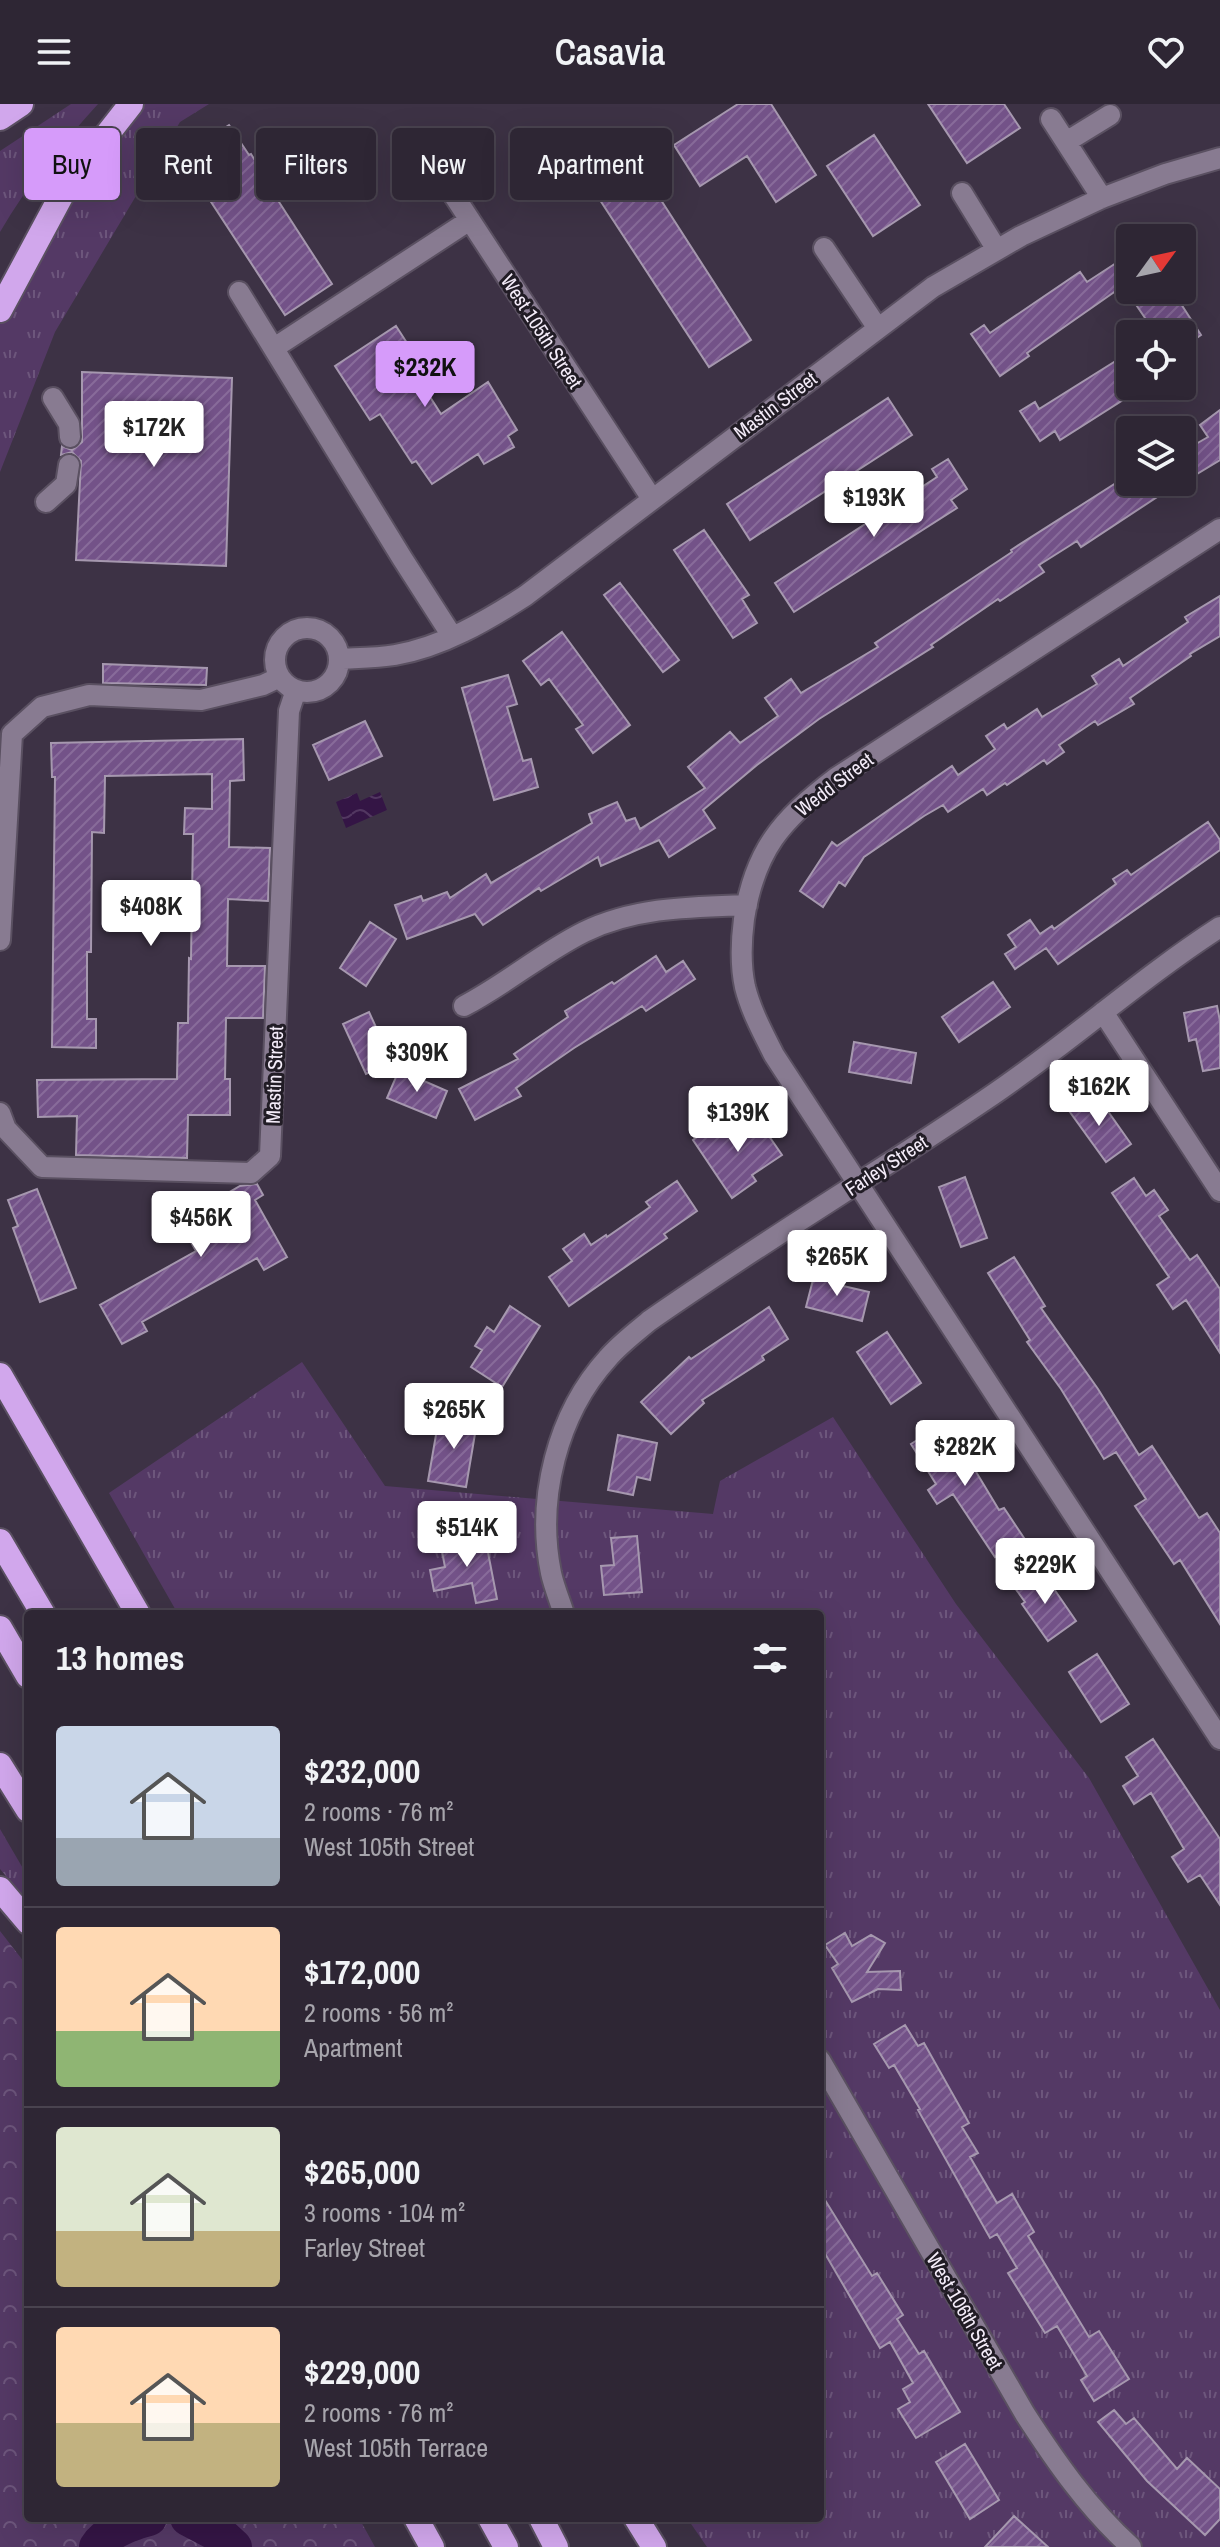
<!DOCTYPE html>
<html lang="en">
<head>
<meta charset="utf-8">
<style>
  body { margin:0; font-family:"Archivo Narrow",sans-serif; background:#3a3240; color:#f1f3f6; height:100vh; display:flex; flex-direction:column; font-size:30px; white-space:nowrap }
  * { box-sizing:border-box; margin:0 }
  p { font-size:26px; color:#a7a5ac }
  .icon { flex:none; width:44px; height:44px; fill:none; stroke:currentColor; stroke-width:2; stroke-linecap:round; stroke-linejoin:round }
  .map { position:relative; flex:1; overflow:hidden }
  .details { position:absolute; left:24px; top:1506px; width:800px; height:912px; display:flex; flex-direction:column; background:#2e2634; border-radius:8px; box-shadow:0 8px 32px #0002,0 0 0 2px #49434f }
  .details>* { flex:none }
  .hud { position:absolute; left:24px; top:24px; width:800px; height:72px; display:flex; gap:16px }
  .needle { width:52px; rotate:57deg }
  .buttons { position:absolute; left:1116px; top:120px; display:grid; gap:16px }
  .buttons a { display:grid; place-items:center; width:80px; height:80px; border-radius:8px; background:#2e2634; box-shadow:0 8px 32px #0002,0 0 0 2px #49434f; font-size:40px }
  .price { position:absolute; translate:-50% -68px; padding:0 18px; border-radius:8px; background:#fff; color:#222; font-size:26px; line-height:52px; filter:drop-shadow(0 2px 4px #0008) }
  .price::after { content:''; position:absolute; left:50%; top:48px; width:24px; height:18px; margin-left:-12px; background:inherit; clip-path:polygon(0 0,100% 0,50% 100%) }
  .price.active { background:#d69bfa; color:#111 }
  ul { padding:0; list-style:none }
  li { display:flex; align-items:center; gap:24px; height:200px; padding:0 32px }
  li+li { border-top:2px solid #49434f }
  li span { display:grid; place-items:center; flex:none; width:224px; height:160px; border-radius:8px; color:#555 }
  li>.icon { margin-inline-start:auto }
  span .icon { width:96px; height:96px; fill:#fffc; stroke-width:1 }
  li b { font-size:34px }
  h2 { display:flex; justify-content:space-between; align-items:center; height:96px; padding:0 32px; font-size:34px }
  .chip { padding:0 28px; border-radius:8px; background:#2e2634; box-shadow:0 8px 32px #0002,0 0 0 2px #49434f; font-size:28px; line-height:72px }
  .chip.active { background:#d69bfa; color:#111 }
  header { display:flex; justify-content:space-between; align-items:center; height:104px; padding:0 32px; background:#2e2634; font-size:36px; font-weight:600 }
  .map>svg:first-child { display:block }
</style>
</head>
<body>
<header><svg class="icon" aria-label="menu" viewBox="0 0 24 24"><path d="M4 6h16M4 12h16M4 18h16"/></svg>Casavia<svg class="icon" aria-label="heart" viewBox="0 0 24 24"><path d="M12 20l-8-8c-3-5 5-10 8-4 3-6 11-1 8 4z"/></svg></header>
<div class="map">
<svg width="1220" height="2443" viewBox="0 0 1220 2443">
  <defs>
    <pattern id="grass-tufts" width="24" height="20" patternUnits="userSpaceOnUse" patternTransform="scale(2)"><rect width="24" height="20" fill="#543965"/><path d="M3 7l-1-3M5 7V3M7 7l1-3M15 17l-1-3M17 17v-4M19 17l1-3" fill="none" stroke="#6d567c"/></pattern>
    <pattern id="park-crowns" width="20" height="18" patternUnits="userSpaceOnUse" patternTransform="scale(2)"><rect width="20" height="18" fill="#543965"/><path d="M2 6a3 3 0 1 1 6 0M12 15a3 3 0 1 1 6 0" fill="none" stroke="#6d567c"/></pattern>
    <pattern id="water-waves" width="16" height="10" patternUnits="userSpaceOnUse" patternTransform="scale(2)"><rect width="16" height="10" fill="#341545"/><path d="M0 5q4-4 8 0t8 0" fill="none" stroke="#523761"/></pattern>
    <pattern id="building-hatch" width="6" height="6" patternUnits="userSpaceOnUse" patternTransform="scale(2)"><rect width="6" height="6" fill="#735288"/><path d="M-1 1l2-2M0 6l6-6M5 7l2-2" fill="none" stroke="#886b9a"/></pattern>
  </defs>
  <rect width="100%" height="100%" fill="#3d3245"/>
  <!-- grass -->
  <path fill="url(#grass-tufts)" d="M71,0H98C62,40 27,81 0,128V47Z
    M137,0H209L180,18L55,228L0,368V188Z
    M302,1258L385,1382L713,1410L720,1377L833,1313L956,1500L1089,1674L1220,1906V2443H707L687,2414H820V1510H178L109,1389Z
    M0,1725L28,1773V1798L0,1765Z"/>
  <!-- park -->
  <path fill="url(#park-crowns)" d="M0,1827L28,1863V2414H359L375,2443H0Z"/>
  <!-- water -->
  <path fill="url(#water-waves)" d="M380,688L387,706L346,724L336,698L357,689L360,697Z"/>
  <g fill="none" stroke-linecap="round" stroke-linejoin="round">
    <!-- river -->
    <path stroke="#341545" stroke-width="36" d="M188,2414L222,2432L234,2443
      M97,2443C106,2428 132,2418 149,2414"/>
  </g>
  <!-- building -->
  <path fill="url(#building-hatch)" stroke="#a698af" stroke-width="2" d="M738,0H771L816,71L776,98L747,52L700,82L674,41Z
    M928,0H1004L1020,24L967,59Z
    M229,21L249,51L251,50L259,63L257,64L332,180L285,211L181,52Z
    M874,31L920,101L873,132L827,62Z
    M641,65L751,236L709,263L598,93Z
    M1130,150V177L1027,249L1029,252L1000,272L971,230L984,221L990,229L1080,168L1087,178Z
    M1126,186H1172L1201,231L1182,244V230H1156Z
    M396,222L431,276L423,282L441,310L488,278L517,326L508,332L514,343L484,360L478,350L432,380L416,357L412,359L380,310L370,316L335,262Z
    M1130,248V279L1126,282H1145L1060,336L1055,327L1040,337L1020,307L1035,298L1039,305Z
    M82,268L232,274L226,462L76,456L81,357L72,348L61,351L62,342L72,346L82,338Z
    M888,294L912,331L750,436L727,400Z
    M1220,306V356L1182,379V348L1208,333L1200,321Z
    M948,355L967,385L951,396L957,404L794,508L775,479L937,373L932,365Z
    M1130,370V378H1180L1081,443L1077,437L1039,461L1044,468L1000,497L998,495L931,541L933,543L819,615L757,661L703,706L715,724L669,753L659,736L601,762L598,753L541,787L539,784L483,821L475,810L407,835L395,801L421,792L423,797L447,788L450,794L486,770L491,779L592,719L589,710L617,698L626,717L635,714L640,725L705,684L688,663L730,628L740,639L778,612L765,594L791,575L801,589L878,543L875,539L1012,448L1011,446Z
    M704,426L749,491L742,495L757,519L733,534L674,446Z
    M620,479L679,556L663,568L604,491Z
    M1220,492V532L1190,550L1191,552L1130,594L1134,600L1098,621L1095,617L1059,641L1064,648L1047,660L1044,656L1007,681L1005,679L987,691L983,685L948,708L943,701L924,712L864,753L845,782L839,778L823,803L800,787L832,738L837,742L952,662L958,671L995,645L986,632L1004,620L1007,625L1037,605L1042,613L1097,580L1092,572L1119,555L1123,562L1188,518L1185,513Z
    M562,528L630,621L593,649L576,625L583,621L549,575L541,581L523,557Z
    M103,560L207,564L206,581L103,579Z
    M508,571L517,600L507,603L523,657L531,655L538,683L494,696L462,584Z
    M365,617L382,652L329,676L313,641Z
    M243,635L244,676L230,677L229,743L270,744L268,797L228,795L227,862H265L263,914H226L225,975H230V1011H188L187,1054L76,1051L77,1012L38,1013L37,976L177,975L178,919H188L189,854L191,855L193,730H184L185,704L212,705V670L105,672L104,729L92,728L91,848H87V915H96V944L52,943L55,673H52L51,639Z
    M1208,718L1220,736V746L1058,860L1046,844L1015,865L1005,850L1016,843L1008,831L1030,816L1040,830L1052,822L1054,825L1116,780L1113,775L1127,766L1131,771Z
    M370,818L396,835L366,882L340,864Z
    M656,852L666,868L683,857L695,875L646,907L642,902L574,944L516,984L521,992L475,1016L459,985L518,955L514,950L568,913L565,907L612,878L614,880Z
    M993,878L1010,903L959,938L942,913Z
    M1217,902L1220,917V964L1203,967L1196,935L1189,937L1184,909Z
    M369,908L392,958L366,970L343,920Z
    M854,938L916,949L911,979L849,968Z
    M399,966L447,987L436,1014L387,994Z
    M1088,989L1103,1009L1107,1006L1131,1040L1106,1058L1067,1004Z
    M755,1012L782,1051L752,1071L756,1077L732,1094L693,1036L717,1019L726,1032Z
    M965,1073L987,1134L961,1143L939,1083Z
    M1134,1074L1146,1092L1154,1086L1168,1106L1159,1112L1190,1156L1197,1151L1220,1185V1249L1186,1196L1173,1205L1157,1181L1169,1173L1112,1089Z
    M677,1077L697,1107L664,1130L667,1134L569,1202L549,1173L572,1157L563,1145L584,1130L591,1141L606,1131L607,1133L650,1103L646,1098Z
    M257,1080L263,1091L255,1096L287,1153L264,1166L257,1154L142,1218L147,1227L122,1240L100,1201L196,1147L179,1117L240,1082Z
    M37,1085L76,1184L40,1198L13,1124L18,1122L8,1096Z
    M1014,1153L1045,1202L1041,1204L1098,1285L1139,1351L1152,1342L1199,1414L1207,1409L1220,1429V1520L1180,1456L1174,1460L1135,1402L1146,1395L1116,1348L1104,1355L1061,1285L1027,1238L1030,1236L988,1169Z
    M815,1168L840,1174L839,1181L869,1188L862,1217L806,1203Z
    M510,1202L540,1222L502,1283L471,1263L482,1246L475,1242L487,1223L494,1228Z
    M769,1203L788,1235L762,1252L764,1256L702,1296L704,1299L671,1330L641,1298L689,1253L691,1255Z
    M887,1228L921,1279L891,1300L857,1248Z
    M455,1307L478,1312L466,1383L428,1377L437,1325L451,1328Z
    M946,1318L999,1406L1004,1404L1024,1434L995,1453L953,1390L937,1400L928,1386L936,1380L911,1340Z
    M618,1331L657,1339L650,1376L637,1373L633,1391L608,1386Z
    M637,1432L642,1488L604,1491L601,1462L614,1461L611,1434Z
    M485,1433L497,1495L476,1499L472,1479L434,1487L430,1466L445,1463L441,1442Z
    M1041,1466L1076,1517L1048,1537L1022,1500L1025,1498L1015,1484Z
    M1097,1550L1129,1600L1101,1618L1069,1568Z
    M1153,1635L1220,1735V1801L1200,1771L1188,1778L1172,1753L1184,1745L1151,1689L1134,1700L1123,1682L1138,1672L1126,1653Z
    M845,1829L852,1842L871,1831L885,1839L867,1868L900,1867L901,1886L878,1885L852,1898L832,1864L838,1860L825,1841Z
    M905,1921L918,1942L924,1939L969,2019L962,2023L978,2049L970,2053L997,2099L1012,2090L1034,2128L1028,2132L1089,2233L1099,2227L1129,2275L1094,2297L1081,2276L1087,2272L1057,2222L1045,2229L1008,2169L1017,2164L997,2130L990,2134L918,2006L920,2005L894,1961L889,1964L874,1940Z
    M820,2088L872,2172L877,2169L903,2211L897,2215L919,2250L924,2247L960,2308L916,2334L898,2305L910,2298L903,2285L913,2279L890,2238L880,2244L820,2141Z
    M1114,2306L1126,2320L1134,2314L1177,2365L1187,2354L1220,2385V2415L1205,2431L1147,2377L1098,2318Z
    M965,2340L999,2396L970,2415L936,2358Z
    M1014,2412L1048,2443H985Z"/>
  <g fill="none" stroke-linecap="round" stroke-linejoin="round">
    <!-- minor casing -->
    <g stroke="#5a5061" stroke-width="24">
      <path id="minor" d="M1051,15L1102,94
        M1066,38L1110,11
        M432,58L652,395
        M962,89L997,146
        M824,144L877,223
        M239,188L402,454L452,532
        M274,244L470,116
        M53,294L69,320L70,333
        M46,398L66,380L69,361
        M1220,425L836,674C781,716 755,746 744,815C741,838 740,860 745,883C751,907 763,929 774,951L1220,1635
        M275 556a32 32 0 1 1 64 0a32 32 0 1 1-64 0Z
        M340,555C358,554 377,554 395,551C442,543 486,517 525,492L933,183L1021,132L1102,94L1165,70L1220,54
        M0,836L12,630L42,603L89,591L201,596L263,581L280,573
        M464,902C506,880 542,849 584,828C635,803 692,803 747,801
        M1103,908L1220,1087
        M0,1009L6,1025L42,1063L251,1069L270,1052L289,607L296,586
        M564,1510C560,1497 554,1483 551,1469C536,1395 557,1310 608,1254C620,1240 635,1229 649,1217C759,1140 874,1071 985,996C1066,942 1138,876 1220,823
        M820,1956L1025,2310C1056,2358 1088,2404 1131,2443"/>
    </g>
    <!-- highway casing -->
    <g stroke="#5a5061" stroke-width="28">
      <path id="highway" d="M0,14L21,0
        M0,206L66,83L131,0
        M0,1271L138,1510
        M0,1437L43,1510
        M0,1524L28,1572
        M0,1661L28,1706
        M0,1785L28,1818
        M416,2414L432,2443
        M490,2414L506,2443
        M541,2414L556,2443
        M636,2414L654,2443"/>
    </g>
    <!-- minor -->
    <use href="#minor" stroke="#887b91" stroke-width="20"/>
    <!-- highway -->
    <use href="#highway" stroke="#d1a7ec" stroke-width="24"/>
  </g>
  <g text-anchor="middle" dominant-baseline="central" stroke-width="6" stroke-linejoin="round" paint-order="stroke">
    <!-- street labels -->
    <g font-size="20" fill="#f4ecf9" stroke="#211c25">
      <text transform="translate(542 227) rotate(57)">West 105th Street</text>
      <text transform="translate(775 301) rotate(-37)">Mastin Street</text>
      <text transform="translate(834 680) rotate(-37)">Wedd Street</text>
      <text transform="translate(274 971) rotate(-88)">Mastin Street</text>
      <text transform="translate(886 1061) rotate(-33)">Farley Street</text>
      <text transform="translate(965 2207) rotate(60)">West 106th Street</text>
    </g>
  </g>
</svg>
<div class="buttons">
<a><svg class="needle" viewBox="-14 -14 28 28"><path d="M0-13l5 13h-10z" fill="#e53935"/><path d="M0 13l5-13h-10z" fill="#a7a5ac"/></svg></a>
<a><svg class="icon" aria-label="locate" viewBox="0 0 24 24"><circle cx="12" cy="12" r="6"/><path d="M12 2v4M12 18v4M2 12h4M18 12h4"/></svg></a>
<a><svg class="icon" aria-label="layers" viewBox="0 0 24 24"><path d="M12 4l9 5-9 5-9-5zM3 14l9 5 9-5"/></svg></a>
</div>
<b class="price active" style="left:425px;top:305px">$232K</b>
<b class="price" style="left:154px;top:365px">$172K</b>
<b class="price" style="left:874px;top:435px">$193K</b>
<b class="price" style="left:151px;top:844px">$408K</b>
<b class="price" style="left:417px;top:990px">$309K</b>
<b class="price" style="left:1099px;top:1024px">$162K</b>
<b class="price" style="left:738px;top:1050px">$139K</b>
<b class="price" style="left:201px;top:1155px">$456K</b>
<b class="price" style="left:837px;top:1194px">$265K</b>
<b class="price" style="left:454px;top:1347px">$265K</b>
<b class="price" style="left:965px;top:1384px">$282K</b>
<b class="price" style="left:467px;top:1465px">$514K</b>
<b class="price" style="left:1045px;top:1502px">$229K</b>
<div class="hud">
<a class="chip active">Buy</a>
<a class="chip">Rent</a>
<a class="chip">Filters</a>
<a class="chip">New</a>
<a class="chip">Apartment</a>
</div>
<section class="details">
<h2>13 homes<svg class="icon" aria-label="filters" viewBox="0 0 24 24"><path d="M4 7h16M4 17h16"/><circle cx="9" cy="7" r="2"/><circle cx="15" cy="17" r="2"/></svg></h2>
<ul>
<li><span style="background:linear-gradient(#c9d6e8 70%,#9aa5b1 0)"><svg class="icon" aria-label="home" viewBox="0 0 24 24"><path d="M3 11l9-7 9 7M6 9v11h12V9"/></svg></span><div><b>$232,000</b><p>2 rooms · 76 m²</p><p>West 105th Street</p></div></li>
<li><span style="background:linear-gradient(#ffd9b3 65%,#8fb573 0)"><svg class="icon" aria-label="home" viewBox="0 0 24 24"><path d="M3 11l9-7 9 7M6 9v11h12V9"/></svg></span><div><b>$172,000</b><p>2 rooms · 56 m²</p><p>Apartment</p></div></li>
<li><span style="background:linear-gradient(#dfe7d0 65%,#c2b280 0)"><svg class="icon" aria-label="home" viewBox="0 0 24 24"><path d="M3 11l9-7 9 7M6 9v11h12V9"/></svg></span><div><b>$265,000</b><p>3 rooms · 104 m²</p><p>Farley Street</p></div></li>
<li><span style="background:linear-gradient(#ffd9b3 60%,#c2b280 0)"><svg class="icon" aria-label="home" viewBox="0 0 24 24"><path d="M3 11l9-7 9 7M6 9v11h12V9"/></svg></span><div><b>$229,000</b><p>2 rooms · 76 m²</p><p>West 105th Terrace</p></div></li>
</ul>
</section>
</div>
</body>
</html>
